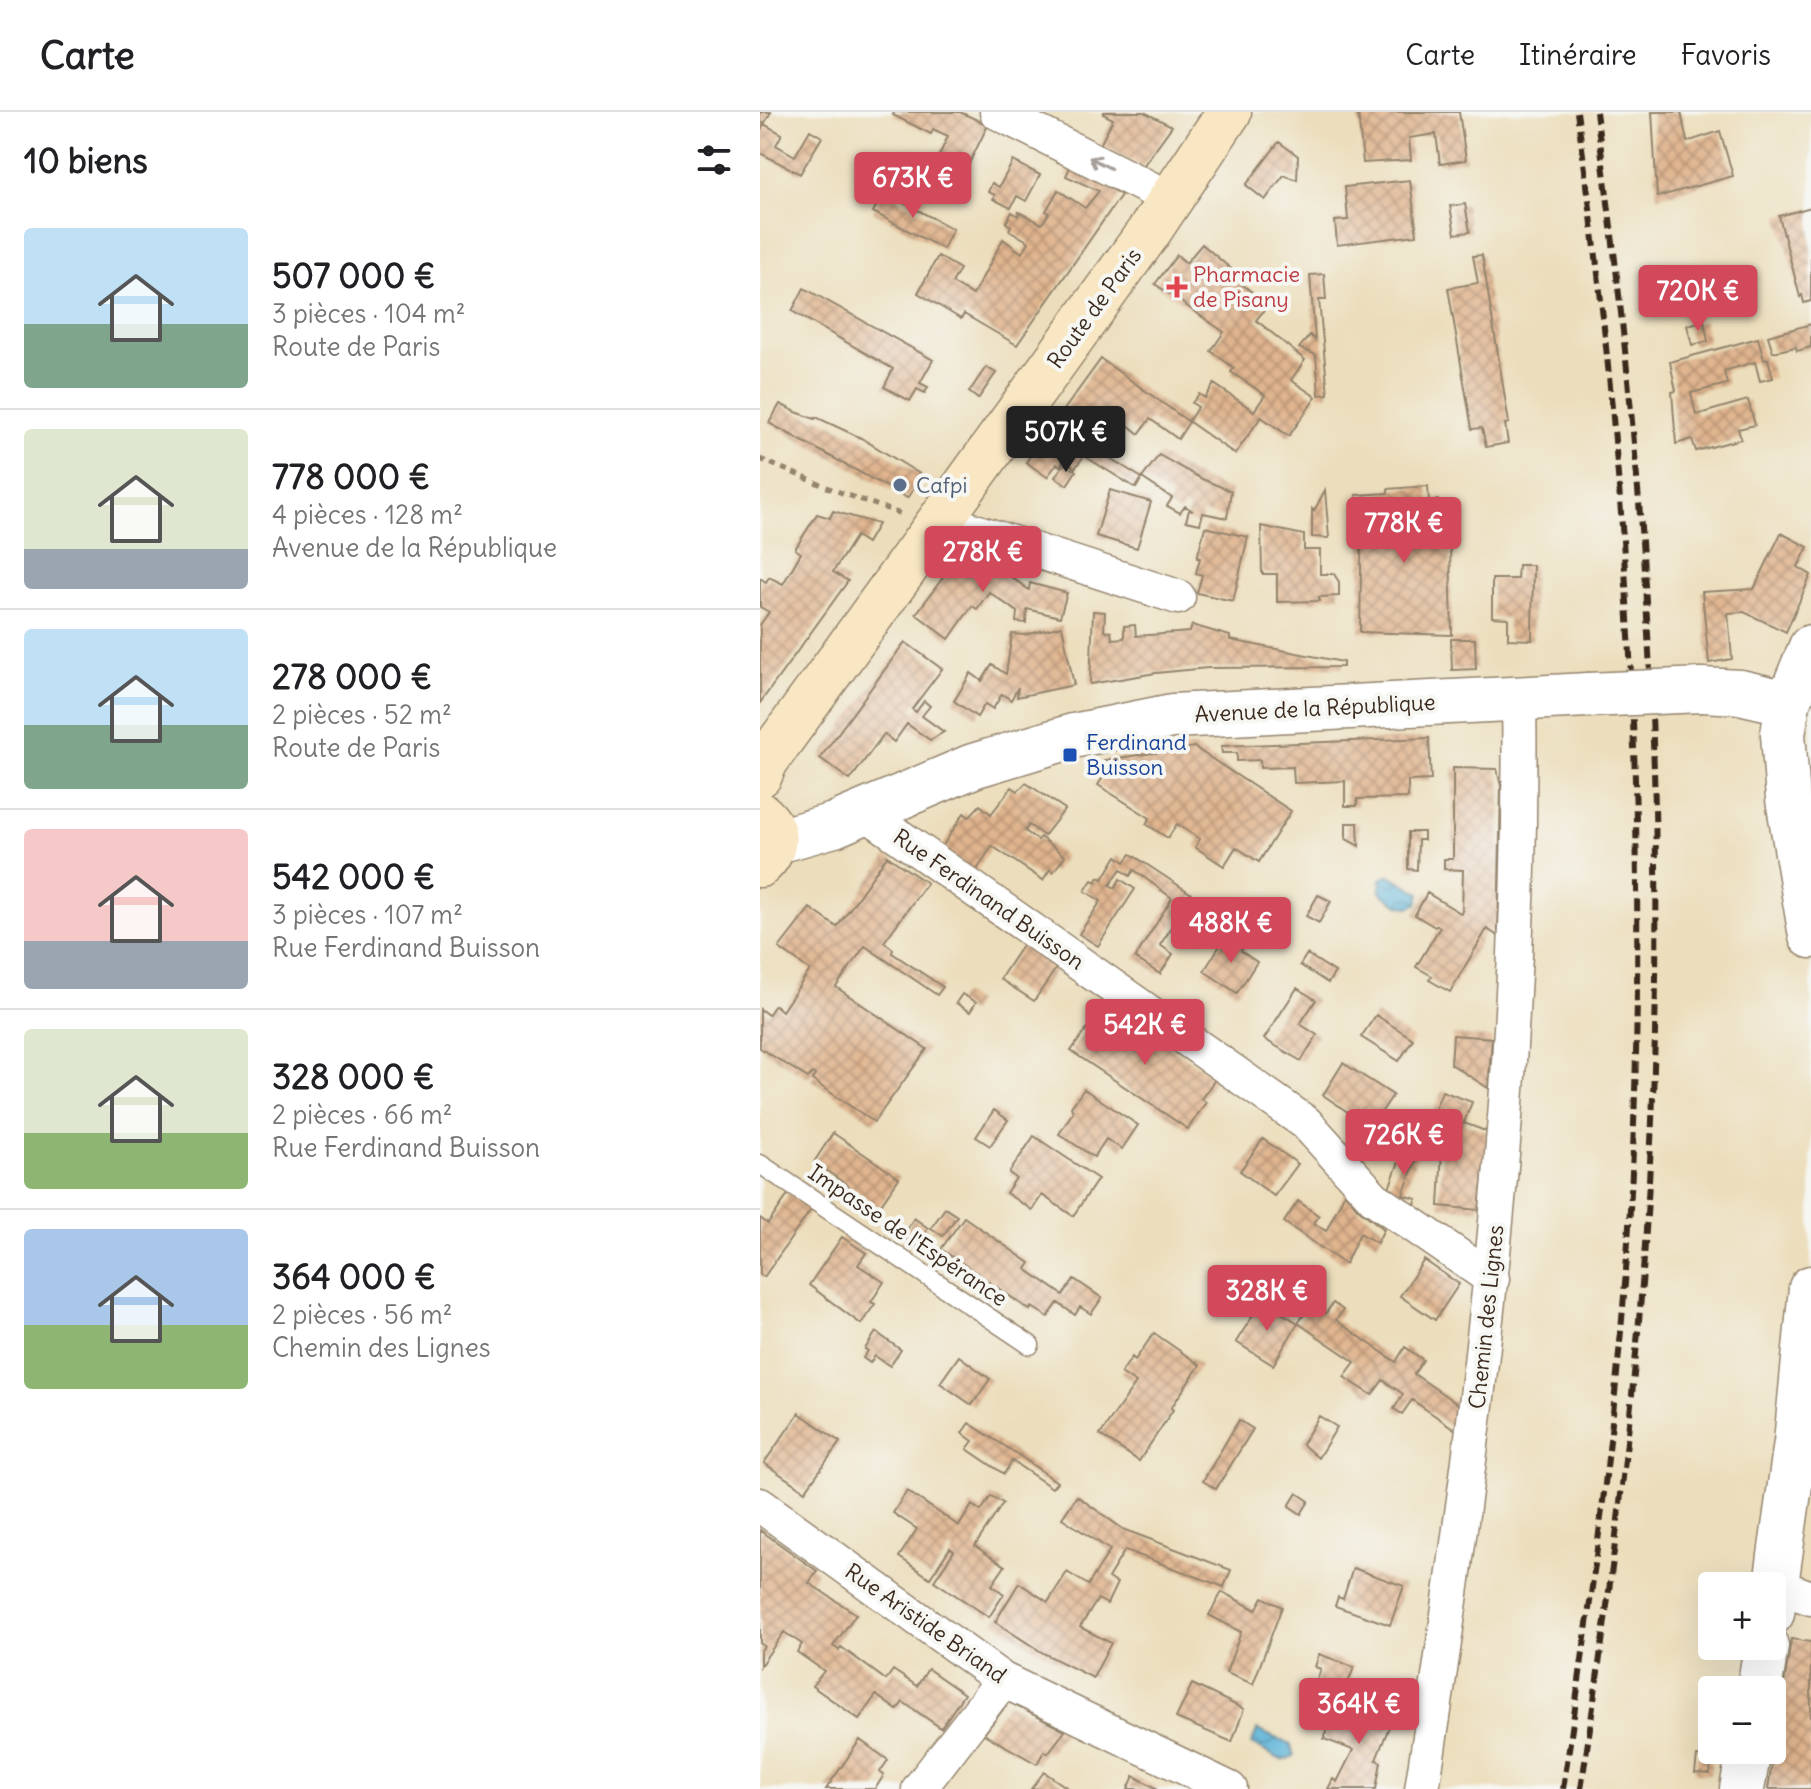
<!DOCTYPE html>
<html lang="fr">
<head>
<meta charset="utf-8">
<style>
  body { margin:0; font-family:Delius,sans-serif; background:#f6f6f6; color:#202124; height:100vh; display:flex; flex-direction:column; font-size:30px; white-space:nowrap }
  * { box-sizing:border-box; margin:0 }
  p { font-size:26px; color:#757577 }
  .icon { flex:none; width:44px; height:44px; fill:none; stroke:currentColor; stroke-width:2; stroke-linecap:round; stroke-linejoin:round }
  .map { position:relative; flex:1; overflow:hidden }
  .side { display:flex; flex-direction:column; background:#fff; width:760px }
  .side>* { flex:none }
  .controls { position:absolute; left:938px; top:1460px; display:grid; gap:16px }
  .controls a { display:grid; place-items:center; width:88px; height:88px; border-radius:8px; background:#fff; box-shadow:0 8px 32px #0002; font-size:40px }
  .price { position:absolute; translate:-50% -68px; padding:0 18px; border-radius:8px; background:#d1495b; color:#fff; font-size:26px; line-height:52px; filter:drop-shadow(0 2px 4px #0008) }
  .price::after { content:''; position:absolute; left:50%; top:48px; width:24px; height:18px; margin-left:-12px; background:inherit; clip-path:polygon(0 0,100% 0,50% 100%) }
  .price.current { background:#222; color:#fff }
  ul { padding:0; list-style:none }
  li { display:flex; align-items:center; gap:24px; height:200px; padding:0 24px }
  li+li { border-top:2px solid #e0e0e0 }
  li span { display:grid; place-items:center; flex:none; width:224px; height:160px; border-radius:8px; color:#555 }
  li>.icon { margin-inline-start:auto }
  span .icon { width:96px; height:96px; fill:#fffc; stroke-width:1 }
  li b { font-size:34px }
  h2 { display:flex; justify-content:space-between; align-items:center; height:96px; padding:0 24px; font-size:34px }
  header { display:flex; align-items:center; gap:48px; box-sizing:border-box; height:112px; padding:0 40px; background:#fff; border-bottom:2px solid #e0e0e0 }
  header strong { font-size:38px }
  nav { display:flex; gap:44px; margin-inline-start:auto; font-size:28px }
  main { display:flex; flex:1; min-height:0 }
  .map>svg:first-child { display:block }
</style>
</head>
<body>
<header>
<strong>Carte</strong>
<nav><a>Carte</a><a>Itinéraire</a><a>Favoris</a></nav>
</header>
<main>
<section class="side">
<h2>10 biens<svg class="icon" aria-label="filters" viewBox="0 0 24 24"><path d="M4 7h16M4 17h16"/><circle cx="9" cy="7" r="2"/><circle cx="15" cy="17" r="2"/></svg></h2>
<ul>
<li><span style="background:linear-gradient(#bfe0f5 60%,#7fa58c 0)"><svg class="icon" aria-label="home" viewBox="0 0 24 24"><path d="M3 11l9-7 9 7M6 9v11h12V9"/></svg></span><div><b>507 000 €</b><p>3 pièces · 104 m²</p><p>Route de Paris</p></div></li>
<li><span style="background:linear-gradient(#dfe7d0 75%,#9aa5b1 0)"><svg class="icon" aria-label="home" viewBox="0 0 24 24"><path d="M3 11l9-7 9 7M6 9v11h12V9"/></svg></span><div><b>778 000 €</b><p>4 pièces · 128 m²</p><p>Avenue de la République</p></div></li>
<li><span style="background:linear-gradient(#bfe0f5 60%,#7fa58c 0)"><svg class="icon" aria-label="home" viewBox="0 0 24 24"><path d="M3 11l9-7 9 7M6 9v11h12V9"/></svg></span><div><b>278 000 €</b><p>2 pièces · 52 m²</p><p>Route de Paris</p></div></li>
<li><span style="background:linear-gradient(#f6c9c9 70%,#9aa5b1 0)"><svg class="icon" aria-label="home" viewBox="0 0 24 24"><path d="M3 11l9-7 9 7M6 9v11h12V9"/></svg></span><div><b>542 000 €</b><p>3 pièces · 107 m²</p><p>Rue Ferdinand Buisson</p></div></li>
<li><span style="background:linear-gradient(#dfe7d0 65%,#8fb573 0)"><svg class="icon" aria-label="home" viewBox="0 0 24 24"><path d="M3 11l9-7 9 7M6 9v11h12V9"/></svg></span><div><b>328 000 €</b><p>2 pièces · 66 m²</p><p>Rue Ferdinand Buisson</p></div></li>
<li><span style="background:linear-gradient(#a9c7e8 60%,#8fb573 0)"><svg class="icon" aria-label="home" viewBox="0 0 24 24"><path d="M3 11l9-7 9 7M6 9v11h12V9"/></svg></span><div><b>364 000 €</b><p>2 pièces · 56 m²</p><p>Chemin des Lignes</p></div></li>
</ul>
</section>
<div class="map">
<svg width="1051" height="1677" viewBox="0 0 1051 1677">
  <defs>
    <pattern id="water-waves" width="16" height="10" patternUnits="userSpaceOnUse" patternTransform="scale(2)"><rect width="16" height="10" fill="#5ab2d7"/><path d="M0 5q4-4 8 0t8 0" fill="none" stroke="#4c91ae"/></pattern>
    <pattern id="building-cross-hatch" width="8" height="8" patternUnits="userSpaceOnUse" patternTransform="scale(2)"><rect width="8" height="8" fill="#e0b58f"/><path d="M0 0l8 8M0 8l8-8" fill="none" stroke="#b79374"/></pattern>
  </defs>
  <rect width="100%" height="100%" fill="#f6f6f2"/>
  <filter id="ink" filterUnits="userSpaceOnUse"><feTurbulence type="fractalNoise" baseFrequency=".0125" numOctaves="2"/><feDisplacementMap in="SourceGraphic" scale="16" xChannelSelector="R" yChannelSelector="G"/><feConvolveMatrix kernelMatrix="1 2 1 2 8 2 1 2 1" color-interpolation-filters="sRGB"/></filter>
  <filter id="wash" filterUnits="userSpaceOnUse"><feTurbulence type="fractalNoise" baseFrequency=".006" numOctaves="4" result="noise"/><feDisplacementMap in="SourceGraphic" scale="32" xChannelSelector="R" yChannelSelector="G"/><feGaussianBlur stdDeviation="1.8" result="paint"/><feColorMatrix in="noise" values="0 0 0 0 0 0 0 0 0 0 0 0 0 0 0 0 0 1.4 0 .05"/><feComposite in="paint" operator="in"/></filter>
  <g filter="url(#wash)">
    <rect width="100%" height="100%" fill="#ecdebc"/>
    <!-- water -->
    <path fill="url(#water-waves)" stroke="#4a6e7a" stroke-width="2" d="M630,763L660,781L658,791C645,801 632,789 620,780L621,767Z
      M497,1618L531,1633L534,1644L523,1649L491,1632Z"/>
    <g id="blocks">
      <!-- building -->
      <path fill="url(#building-cross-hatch)" d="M0,0H11L4,12L22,22L16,33L35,44L50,18L62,25L40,62L0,41V20L4,12L0,9Z
        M134,0H200L228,13L206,58L179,44L188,24L173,17L171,22L133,3Z
        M344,0H384L412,14L383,54L340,33L353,7L343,2Z
        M598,0H699L706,48L680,52L676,22L649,26L651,48L603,51Z
        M892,0H921L927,30L960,19L973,64L897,85Z
        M519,30L538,44L537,68L524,63L505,88L486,73Z
        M253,49L280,63L266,89L257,84L251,96L233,87L235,83L228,80L232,71L239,75Z
        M311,53L361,83L257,233L204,202L201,207L158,181L178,144L200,157L192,171L213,183L243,127L262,141L269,130L249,118L251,114L246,111L252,100L258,104L259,100L282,112L289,101L286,99L298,78L325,96L339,79L306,64Z
        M650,68L657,123L577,133L575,109L588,108L585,75Z
        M124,80L193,117L183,137L113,100Z
        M705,92L710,120L695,122L690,94Z
        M1051,95V189L1044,191L1042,183L1040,185L1019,104Z
        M442,132L471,157L468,161L497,184L495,187L506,196L496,208L545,248L531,268L556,285L529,324L501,305L475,342L428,309L438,295L432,291L439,282L445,286L454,272L494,299L505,283L471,260L474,256L451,239L464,220L395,172L417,143L426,151Z
        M722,143L749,311L745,312L748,331L726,335L722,316L712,317L688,176L718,171L713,144Z
        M564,162L566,188H559L568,282L559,283L556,243L539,236L550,223L555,228L550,163Z
        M44,176L173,248L160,271L168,275L165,281L157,277L150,289L124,275L133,257L32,199Z
        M944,209L948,229L932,233L927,213Z
        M1051,212V235L1037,239L1036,235L1013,240L1008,224Z
        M998,226L1004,248L1008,247L1013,266L1000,269L995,250L964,259L967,272L931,281L936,303L988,288L995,313L978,317L981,327L936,339L932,327L916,332L912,280L916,279L910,250Z
        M341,247L429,310L418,327L390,307L379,322L368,313L345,343L382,366L376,376L324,344L315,356L304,348L300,354L297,352L287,365L266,350Z
        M226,255L236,261L218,287L209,280Z
        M20,292L36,300L55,307L56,305L101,326L163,364L147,386L9,311Z
        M399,343L442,367L471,379L467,406L443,401L440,412L426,409L429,398L433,399L425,394L420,401L407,394L412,386L382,366Z
        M304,352L316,359L307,373L295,365Z
        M668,374L669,389L678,388V430H690L692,523L600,520L602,394H597L596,383L628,381V377Z
        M350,378L391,390L377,436L336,424Z
        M565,378L569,426L552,425V397L554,399Z
        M73,399L118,412L107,431L96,424L73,460L88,469L0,591V513L9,500L0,495V466L6,470L9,465L23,472L41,441L35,437L57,402L70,406Z
        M501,414L544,423V438H560V462H574L579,470V484L559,485L560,489L517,490V462H502Z
        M445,415L488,425L473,489L437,481L442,463L436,461L440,446H437Z
        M1021,421L1048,435L1038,455L1051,463L1026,520L984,500L968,501L972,547L949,551L942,480L994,477Z
        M207,433L269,478L270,471L307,481L300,505L267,497L266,511L256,510L257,500L229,480L217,497L212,494L189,527L156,502Z
        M758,453H773L772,528L748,527V506L732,505V467H757Z
        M333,499L345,500L344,519L351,520L352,527L364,526V514L375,513L376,524L430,520L432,513L470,524V528L583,550V555L448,556L396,561L330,572Z
        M302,514L314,573L257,585L258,575L251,588L242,582L233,597L225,592L217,605L194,589L211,561L222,569L232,553L246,562L252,522L265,523Z
        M691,527H715L716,557L692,558Z
        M145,530L182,557L152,597L156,600L164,589L170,594L162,604L184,620L170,628L147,612L134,630L124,622L90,668L60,646Z
        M669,626L671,668L648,669V686L597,687V694H585V669L534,671L533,655L500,656V648L477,649V641H462L461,634Z
        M434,635L531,699L499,750L476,735L464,754L435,735L440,727L417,712L408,726L386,712L390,706L338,673L351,653L345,648Z
        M693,656L737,657L741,674L738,824L727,817L690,880L669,868L672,864L656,855L680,815L677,813L675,815L655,803L667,781L702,802L703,758L684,757V747H693Z
        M266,671L305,697L284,724L269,713L265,719L278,728L280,725L305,744L293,760L290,757L283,768L232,734L215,761L180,738L204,701L209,705L220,693L231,702L252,675L258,679Z
        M586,711H598L599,734L586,727Z
        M648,720H664V728H658L657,758L648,757Z
        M371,742L433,783L400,833L413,842L400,862L375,846L412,786L374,758L370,764L361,757L350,773L355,776L360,767L375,777L338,834L319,822L341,789L325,779L332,768L336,770L339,765L343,767L357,744L365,750Z
        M127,744L167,771L124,830L133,837L132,841L183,875L177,883L105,834L76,875L167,937L114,1010L52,968L55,963L52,961L48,966L0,936V897L8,903L15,893L22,899L50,858L19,836L50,796L77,815Z
        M558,783L571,789L559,811L546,804Z
        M466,824L484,835L481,839L497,850L477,881L444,859Z
        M263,832L297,855L274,889L240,867Z
        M547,842L575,860L568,871L540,853Z
        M537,876L556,888L540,912L557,923L541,949L504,927Z
        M202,882L216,890L210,900L196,891Z
        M348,894L456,966L441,987L446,990L428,1017L311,939L330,912L334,916Z
        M616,903L653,927L639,949L601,925Z
        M693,923L732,926L728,976L691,952Z
        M583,951L633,983L607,1021L588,1008L592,1003L563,983Z
        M324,977L378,1013L362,1037L346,1027L334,1045L299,1022L313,1000L311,995Z
        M682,979L712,990L704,1011L728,1020L719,1098L679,1094L682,1038L662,1031Z
        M234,998L248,1008L230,1034L216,1025Z
        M73,1021L139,1066L119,1095L54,1050Z
        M274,1024L338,1067L313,1104L282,1083L272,1098L246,1081L256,1066L249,1061Z
        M503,1027L538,1052L514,1084L480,1059Z
        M646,1031L660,1036L643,1083L657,1087L652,1101L628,1079Z
        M30,1080L52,1096L4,1165L0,1163V1106L8,1112Z
        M585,1081L598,1097L624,1117L617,1131L600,1121L585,1152L524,1110L538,1089L559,1104L554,1111L566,1119Z
        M185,1096L197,1104L183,1124L171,1116Z
        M204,1105L270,1151L266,1157L303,1183L314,1167L342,1186L331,1202L320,1195L315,1203L298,1191L288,1205L272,1195L270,1198L181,1137Z
        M154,1106L168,1116L156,1134L142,1125Z
        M82,1125L106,1141L98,1153L124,1170L111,1190L115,1192L101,1212L49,1173Z
        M664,1148L699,1172L675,1208L640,1184Z
        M477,1181L492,1190L485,1203L470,1194Z
        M502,1189L538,1211L513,1253L476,1230Z
        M552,1191L566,1201L573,1191L583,1198L576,1208L636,1250L645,1235L663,1248L654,1262L699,1293L696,1318L652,1288L642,1302L634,1297L643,1282L623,1268L612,1283L584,1265L595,1250L538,1211Z
        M116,1220L141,1238L130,1254L115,1244L110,1251L103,1246L108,1239L105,1237Z
        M394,1221L440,1253L411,1296L413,1298L379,1349L340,1323L376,1271L361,1261L372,1245L375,1248Z
        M199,1244L230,1267L212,1293L180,1271Z
        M39,1301L80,1330L45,1379L4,1351Z
        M559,1304L577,1315L558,1346L542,1332Z
        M479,1308L493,1317L456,1377L443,1369Z
        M209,1311L257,1342L297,1370L292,1376L252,1349L244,1362L207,1337L213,1329L202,1321Z
        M147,1379L199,1414L212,1393L221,1399L231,1384L243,1391L215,1434L245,1454L232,1473L244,1482L229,1505L174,1469L194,1439L190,1436L170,1466L139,1445L157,1417L133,1401Z
        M537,1381L549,1389L541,1402L529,1394Z
        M317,1384L363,1417L471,1458L464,1475L365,1438L348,1466L357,1471L347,1492L338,1487L320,1515L351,1531L333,1566L283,1541L235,1510L259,1471L288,1490L307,1460L328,1473L350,1438L302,1406Z
        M0,1418L57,1459L49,1471L96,1502L73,1534L79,1538L81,1535L126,1568L133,1558L157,1574L168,1557L204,1582L181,1616L143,1590L137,1598L116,1583L99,1607L52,1574L64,1559L37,1540L42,1532L24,1520L0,1554V1540L4,1534L0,1531Z
        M593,1456L644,1474L630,1513L575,1494L578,1485L583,1487Z
        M462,1480L496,1498L503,1485L522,1495L493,1572L466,1561L481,1520L449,1503Z
        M1031,1527L1051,1530V1677H1008Z
        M559,1542L594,1555L584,1582L556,1571L561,1557L555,1555Z
        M432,1572L484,1597L472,1630L416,1606Z
        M249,1590L305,1619L288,1641L284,1639L277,1652L224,1622Z
        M592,1591L632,1607L616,1648L621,1650L616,1677H568L573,1667L577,1670L593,1638L564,1627L575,1597L588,1602Z
        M100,1628L128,1648L120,1660L124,1663L115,1677H66Z
        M937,1644L952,1646L950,1662L935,1661Z
        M284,1660L309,1677H271Z
        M374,1664L398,1677H368Z"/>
    </g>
  </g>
  <g filter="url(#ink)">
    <use href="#blocks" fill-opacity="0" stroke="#94846d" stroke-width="2"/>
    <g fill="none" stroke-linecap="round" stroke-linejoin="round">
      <!-- service casing -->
      <g stroke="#94846d" stroke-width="21">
        <path id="service" d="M0,1052L270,1233"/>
      </g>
      <!-- minor casing -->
      <g stroke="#94846d" stroke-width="37">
        <path id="minor" d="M237,0L409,86
          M181,408L418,485
          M103,699L546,1011L614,1086L732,1167
          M0,1393L243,1568L470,1677
          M1017,1474L1051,1486
          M159,1677L243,1568
          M662,1677C718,1316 765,952 759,586"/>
      </g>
      <!-- tertiary casing -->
      <g stroke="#94846d" stroke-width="47">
        <path id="tertiary" d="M1051,535L1028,591L1023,622L1028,687L1051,824
          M942,578L980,580L1028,591
          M14,730L74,713L213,654L313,624L412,604L828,583
          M1012,1501L1036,1330L1051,1176
          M999,1578L1006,1534
          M982,1677L989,1638"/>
      </g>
      <!-- secondary casing -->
      <g stroke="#94846d" stroke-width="47">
        <path id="secondary" d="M0,663L6,649L388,121L469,0
          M0,702C19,717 17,738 0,753"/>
      </g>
      <!-- path -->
      <path stroke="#94846d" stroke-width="5" stroke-dasharray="6 6" stroke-linecap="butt" d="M0,347L74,378L141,402"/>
      <!-- service -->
      <use href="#service" stroke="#fff" stroke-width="18"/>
      <!-- minor -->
      <use href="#minor" stroke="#fff" stroke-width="34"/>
      <!-- tertiary -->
      <use href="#tertiary" stroke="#fff" stroke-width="44"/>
      <!-- secondary -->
      <use href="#secondary" stroke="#f9e7c3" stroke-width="44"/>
      <!-- rail -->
      <path stroke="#3b2a1e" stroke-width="6" stroke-dasharray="12 6" stroke-linecap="butt" d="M803,1677C835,1465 864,1252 873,1038C887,691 866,343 817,0
        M821,1677C853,1462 881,1247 891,1030C908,686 883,340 836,0"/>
      <!-- tertiary-bridge casing -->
      <g stroke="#94846d" stroke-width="47" stroke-linecap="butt">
        <path id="tertiary-bridge" d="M828,583L942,578"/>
      </g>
      <!-- tertiary-bridge -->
      <use href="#tertiary-bridge" stroke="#fff" stroke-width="44"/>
    </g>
    <!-- one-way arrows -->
    <defs><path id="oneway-shaft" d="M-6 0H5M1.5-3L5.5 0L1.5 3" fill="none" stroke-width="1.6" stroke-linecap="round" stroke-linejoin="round" transform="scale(2)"/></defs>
    <use stroke="#a79f9a" href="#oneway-shaft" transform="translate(340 51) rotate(-153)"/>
  </g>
  <!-- markers -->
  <path fill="#e0444e" stroke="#f6f6f2" stroke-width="3" d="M413 163h8v8h8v8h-8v8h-8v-8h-8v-8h8z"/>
  <circle fill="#5c6f8a" stroke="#f6f6f2" stroke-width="3" cx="140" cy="373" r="8"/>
  <rect fill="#1a4fb4" stroke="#f6f6f2" stroke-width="3" x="302" y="635" width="16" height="16" rx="4"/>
  <g text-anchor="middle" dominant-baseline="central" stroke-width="8" stroke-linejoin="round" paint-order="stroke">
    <!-- health labels -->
    <g font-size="22" fill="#be3a42" stroke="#f6f6f2" text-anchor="start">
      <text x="433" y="162">Pharmacie<tspan x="433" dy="25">de Pisany</tspan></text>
    </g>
    <!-- street labels -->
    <g font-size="22" fill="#3b2a1e" stroke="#f6f6f2">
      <text transform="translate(334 196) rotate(-54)">Route de Paris</text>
      <text transform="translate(555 596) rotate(-3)">Avenue de la République</text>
      <text transform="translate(229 787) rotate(35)">Rue Ferdinand Buisson</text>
      <text transform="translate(148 1123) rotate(34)">Impasse de l'Espérance</text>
      <text transform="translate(726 1205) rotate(-84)">Chemin des Lignes</text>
      <text transform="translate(166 1511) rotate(35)">Rue Aristide Briand</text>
    </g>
    <!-- service labels -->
    <g font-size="22" fill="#4e5e75" stroke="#f6f6f2" text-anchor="start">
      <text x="156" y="373">Cafpi</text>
    </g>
    <!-- transit labels -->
    <g font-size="22" fill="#164399" stroke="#f6f6f2" text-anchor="start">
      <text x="326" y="630">Ferdinand<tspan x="326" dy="25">Buisson</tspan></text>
    </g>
  </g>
</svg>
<div class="controls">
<a>+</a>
<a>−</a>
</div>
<b class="price" style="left:153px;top:108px">673K €</b>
<b class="price" style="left:938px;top:221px">720K €</b>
<b class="price current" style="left:306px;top:362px">507K €</b>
<b class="price" style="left:644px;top:453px">778K €</b>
<b class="price" style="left:223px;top:482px">278K €</b>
<b class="price" style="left:471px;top:853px">488K €</b>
<b class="price" style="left:385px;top:955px">542K €</b>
<b class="price" style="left:644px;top:1065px">726K €</b>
<b class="price" style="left:507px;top:1221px">328K €</b>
<b class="price" style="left:599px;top:1634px">364K €</b>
</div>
</main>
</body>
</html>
